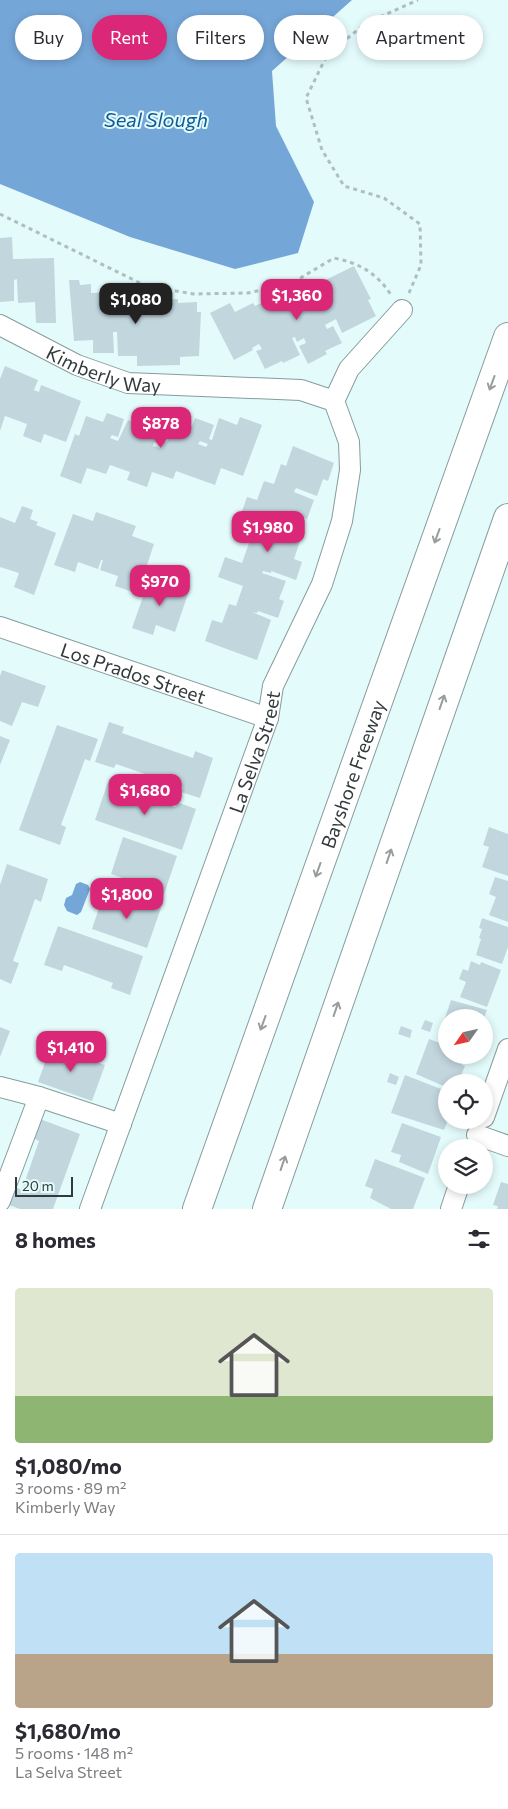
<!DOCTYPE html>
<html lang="en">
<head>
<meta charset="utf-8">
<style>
  body { margin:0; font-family:Commissioner,sans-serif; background:#f7f7f7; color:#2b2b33; height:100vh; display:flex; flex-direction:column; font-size:19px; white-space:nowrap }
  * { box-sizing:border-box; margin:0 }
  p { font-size:16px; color:#7c7c81 }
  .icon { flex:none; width:28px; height:28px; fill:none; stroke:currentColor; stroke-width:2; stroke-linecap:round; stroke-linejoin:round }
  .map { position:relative; height:1209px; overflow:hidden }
  .panel { display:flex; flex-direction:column; background:#fff; flex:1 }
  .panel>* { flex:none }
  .guide { position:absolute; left:15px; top:15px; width:479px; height:45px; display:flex; gap:10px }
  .needle { width:32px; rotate:236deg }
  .controls { position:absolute; left:438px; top:1009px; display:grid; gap:10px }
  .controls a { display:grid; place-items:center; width:55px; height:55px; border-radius:50%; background:#fff; box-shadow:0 2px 8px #0003; font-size:25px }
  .scale { position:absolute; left:15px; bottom:12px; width:58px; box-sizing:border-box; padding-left:5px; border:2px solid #323a3b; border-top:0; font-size:14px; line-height:18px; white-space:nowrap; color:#323a3b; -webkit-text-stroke:4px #e4fbfc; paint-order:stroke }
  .price { position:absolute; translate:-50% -42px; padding:0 11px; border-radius:10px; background:#db2777; color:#fff; font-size:16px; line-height:32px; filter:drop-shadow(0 1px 2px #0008) }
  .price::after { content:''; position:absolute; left:50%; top:30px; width:15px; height:11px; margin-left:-8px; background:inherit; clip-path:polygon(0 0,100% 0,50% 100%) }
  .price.selected { background:#222; color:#fff }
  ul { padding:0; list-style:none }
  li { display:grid; align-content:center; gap:10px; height:265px; padding:0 15px }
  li+li { border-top:1px solid #e1e1e2 }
  li span { display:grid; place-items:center; height:155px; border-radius:5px; color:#555 }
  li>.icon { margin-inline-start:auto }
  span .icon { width:90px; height:90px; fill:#fffc; stroke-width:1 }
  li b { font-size:21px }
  h2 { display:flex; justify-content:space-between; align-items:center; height:60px; padding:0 15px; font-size:21px }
  .chip { padding:0 18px; border-radius:22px; background:#fff; box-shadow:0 2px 8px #0003; font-size:18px; line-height:45px }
  .chip.selected { background:#db2777; color:#fff }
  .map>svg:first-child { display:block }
</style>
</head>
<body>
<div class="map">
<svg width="508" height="1209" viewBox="0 0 508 1209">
  <rect width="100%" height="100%" fill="#e4fbfc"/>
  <!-- water -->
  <path fill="#75a6d8" d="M0,0H352L272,71L276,126L314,202L298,253L235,269L130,237L0,184Z
    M80,882L88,885L90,889L81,912L77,915L67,911L64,905L66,898L72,895L76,884Z"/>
  <!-- building -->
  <path fill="#c2d6de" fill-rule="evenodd" d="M12,237L13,259L54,258L56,323H36L35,302L18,303L17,279L14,280V301L0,302V238Z
    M354,266L371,299L368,300L376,316L342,333L336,319L325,325L327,329L333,326L342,343L325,351L327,354L308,364L299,346L306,343L304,338L297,342L295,337L292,338L300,355L283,363L282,361L265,369L256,351L262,349L259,344L252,348L253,350L234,360L210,313L230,303L235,312L253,303L255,306L274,297L280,306L298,297L297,294Z
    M69,280H79L80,285L91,284V293L134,292L135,300L178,299V303L197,302V312H201L199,356L180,357V365L137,366V356H118L117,332H113L114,353H93V340L74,341Z
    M5,366L38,380L34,390L39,392L41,385L81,401L66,442L44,434L41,443L23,436L27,424L5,416L0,431V379Z
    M107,413L124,419L118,437L112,435L110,438L118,441L128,420L146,427L149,419L167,426L160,444L154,442L153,446L161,448L163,441L167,442L174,420L192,426L195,418L214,425L209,439L212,440L219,418L237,425L240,417L262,425L243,476L221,468L215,485L176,471L173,479L152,472L147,487L127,480L130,472L110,465L106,474L87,468L81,484L60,476L75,434L79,436L86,416L103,422ZM200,441L208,444L206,447L198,444Z
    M293,446L334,463L328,481L323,479L317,496L296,488L294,492L314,500L307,519L298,515L291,532L287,531L286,536L300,541L294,559L302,562L296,580L271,571V573L263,571L262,573L286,581L279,599L284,601L278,618L258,611L257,613L252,612L271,620L257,660L205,641L212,620L222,623L229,604L236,606L243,586L218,577L225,557L242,563L249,543L242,540L250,518L241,514L247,497L257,500L264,481L274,484L281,464L286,466Z
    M22,506L33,510L30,519L38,522L36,525L56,533L34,595L14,587L19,573L0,567V517L15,523Z
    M96,512L136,526L132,536L154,544L144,574L140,572L133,592L115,586L118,576L100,570L103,560H101L98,569L78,562L75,572L54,565L73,514L93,521Z
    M150,577L189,591L175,632L156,625L153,635L132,628Z
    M2,670L46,686L38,707L22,702L12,726L0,721V676Z
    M109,722L124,727L122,733L193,758L195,751L213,758L200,798L181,792L183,787L116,764L114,768L95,762Z
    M57,725L98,739L90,761L85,759L61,825L66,827L60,845L19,830Z
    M0,736L10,740L0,765Z
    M109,779L130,786L129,791L175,807L177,802L196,809L182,850L95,820Z
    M489,827L508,834V876L482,867L489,847L483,845Z
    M123,837L177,856L163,897L146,891L147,886L111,874Z
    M7,864L48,879L41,902L35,899L13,961L19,963L11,984L0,979V885Z
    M495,877L508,881V922L489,915L496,897L489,894Z
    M104,893L140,906L142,901L161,908L147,948L92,929Z
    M482,918L508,927V947L502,964L476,955L481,939L479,938L482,929L479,928Z
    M58,926L143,956L130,995L111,988L113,983L64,965L62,971L44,965Z
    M471,961L480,965L481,962L501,970L487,1007L460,997L466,982L459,979L463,969L468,971Z
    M451,1000L487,1010L484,1018H445Z
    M425,1020L433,1023L430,1032L421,1029Z
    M401,1026L412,1030L410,1038L398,1034Z
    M0,1027L10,1031L0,1057Z
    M429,1039L446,1045V1055H465L462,1065L465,1066L460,1078L462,1079L461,1082H446V1087L416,1074Z
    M52,1043L71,1050L70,1053L105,1065L92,1101L38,1082Z
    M390,1073L399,1077L396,1085L387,1082Z
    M405,1075L446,1091L448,1120L444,1130L391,1113Z
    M40,1119L80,1134L53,1209H20L9,1205L15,1187L22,1190L39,1141L33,1138Z
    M402,1123L441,1137L428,1174L399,1162L401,1155L391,1152Z
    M375,1159L425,1178L413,1209H391L370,1198L373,1189L365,1186Z
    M501,1182L508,1184V1209H497L498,1206L493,1205Z"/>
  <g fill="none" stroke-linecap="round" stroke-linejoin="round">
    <!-- minor casing -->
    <g stroke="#879c9d" stroke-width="22">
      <g id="minor">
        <path id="s1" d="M0,325L77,365L128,383L301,390L334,401"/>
        <path id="s2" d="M0,627L268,718"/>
        <path d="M0,1087L39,1097L121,1124"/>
        <path d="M484,1117L508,1049"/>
        <path d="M477,1135L508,1146"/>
        <path d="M0,1201L39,1097"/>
        <path id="s3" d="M90,1209L268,718L273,686L322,584L342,521L350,470L349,442L334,401L349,369L402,310"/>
        <path d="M451,1209L459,1185"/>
      </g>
    </g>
    <!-- highway casing -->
    <g stroke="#879c9d" stroke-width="30">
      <g id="highway">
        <path id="s4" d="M197,1209L508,337"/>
        <path d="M267,1209L508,518"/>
      </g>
    </g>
    <!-- path -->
    <path stroke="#adbfc0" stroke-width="3" stroke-dasharray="4 4" stroke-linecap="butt" d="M0,214L146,286L194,294L248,293L292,283L334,258C359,263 377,273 391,295
      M409,293L421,265L420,224L384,198L344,186L322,150L306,98L327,55L366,23L418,0"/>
    <!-- minor -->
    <use href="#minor" stroke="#fff" stroke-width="20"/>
    <!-- highway -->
    <use href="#highway" stroke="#fff" stroke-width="28"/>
  </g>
  <!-- one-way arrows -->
  <defs><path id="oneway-shaft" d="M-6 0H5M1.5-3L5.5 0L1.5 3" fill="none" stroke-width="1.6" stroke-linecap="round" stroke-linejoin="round" transform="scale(1.25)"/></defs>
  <g stroke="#989c9d">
    <use href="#oneway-shaft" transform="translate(492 383) rotate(110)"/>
    <use href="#oneway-shaft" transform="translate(437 536) rotate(110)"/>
    <use href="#oneway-shaft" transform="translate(442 702) rotate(-71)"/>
    <use href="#oneway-shaft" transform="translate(389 856) rotate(-71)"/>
    <use href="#oneway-shaft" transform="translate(318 870) rotate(110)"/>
    <use href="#oneway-shaft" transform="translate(336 1009) rotate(-71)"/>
    <use href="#oneway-shaft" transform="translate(263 1023) rotate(110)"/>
    <use href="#oneway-shaft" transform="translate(283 1163) rotate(-71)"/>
  </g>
  <g text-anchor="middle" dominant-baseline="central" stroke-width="4" stroke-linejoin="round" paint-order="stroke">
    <!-- street labels -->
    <g font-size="19" fill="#323a3b" stroke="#e4fbfc">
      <text stroke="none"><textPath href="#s1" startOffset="114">Kimberly Way</textPath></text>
      <text stroke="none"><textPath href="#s2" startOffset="141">Los Prados Street</textPath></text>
      <text stroke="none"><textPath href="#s3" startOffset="486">La Selva Street</textPath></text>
      <text stroke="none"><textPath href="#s4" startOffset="462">Bayshore Freeway</textPath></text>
    </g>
    <!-- water labels -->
    <g font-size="20" font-style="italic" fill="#0f5a97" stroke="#e4fbfc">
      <text x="156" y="119">Seal Slough</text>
    </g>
  </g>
</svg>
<div class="controls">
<a><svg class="needle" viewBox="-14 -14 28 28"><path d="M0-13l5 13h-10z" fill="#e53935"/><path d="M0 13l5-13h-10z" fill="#7c7c81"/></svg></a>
<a><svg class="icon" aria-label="locate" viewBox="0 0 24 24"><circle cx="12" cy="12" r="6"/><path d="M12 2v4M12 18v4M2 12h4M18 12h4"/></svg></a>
<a><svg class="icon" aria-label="layers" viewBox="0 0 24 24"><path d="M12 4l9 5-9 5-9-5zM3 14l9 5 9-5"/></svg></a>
</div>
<div class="scale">20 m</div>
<b class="price" style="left:297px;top:321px">$1,360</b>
<b class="price selected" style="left:136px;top:325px">$1,080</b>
<b class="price" style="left:161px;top:449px">$878</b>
<b class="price" style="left:268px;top:553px">$1,980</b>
<b class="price" style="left:160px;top:607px">$970</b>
<b class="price" style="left:145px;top:816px">$1,680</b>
<b class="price" style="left:127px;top:920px">$1,800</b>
<b class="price" style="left:71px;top:1073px">$1,410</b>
<div class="guide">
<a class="chip">Buy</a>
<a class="chip selected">Rent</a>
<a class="chip">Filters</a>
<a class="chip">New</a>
<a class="chip">Apartment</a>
</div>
</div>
<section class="panel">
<h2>8 homes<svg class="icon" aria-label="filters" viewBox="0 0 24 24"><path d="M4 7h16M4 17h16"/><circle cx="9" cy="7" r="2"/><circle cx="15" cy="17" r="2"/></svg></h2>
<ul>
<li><span style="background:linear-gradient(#dfe7d0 70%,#8fb573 0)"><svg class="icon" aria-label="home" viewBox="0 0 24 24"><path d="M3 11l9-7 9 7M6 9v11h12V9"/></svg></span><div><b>$1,080/mo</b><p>3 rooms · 89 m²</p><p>Kimberly Way</p></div></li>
<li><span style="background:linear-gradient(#bfe0f5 65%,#b9a48a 0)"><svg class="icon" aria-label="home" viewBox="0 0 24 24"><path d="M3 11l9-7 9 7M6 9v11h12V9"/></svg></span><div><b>$1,680/mo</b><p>5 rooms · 148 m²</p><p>La Selva Street</p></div></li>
</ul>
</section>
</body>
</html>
